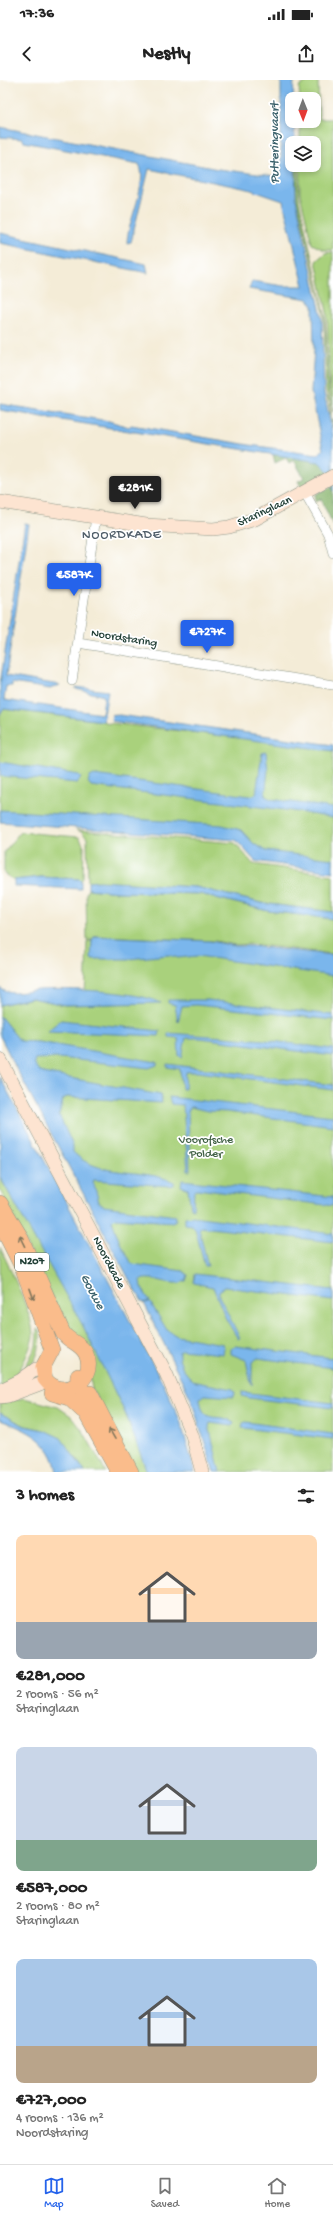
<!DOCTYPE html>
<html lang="en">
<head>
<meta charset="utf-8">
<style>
  body { margin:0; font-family:"Gochi Hand",sans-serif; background:#f6f6f6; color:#222; height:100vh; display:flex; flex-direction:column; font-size:15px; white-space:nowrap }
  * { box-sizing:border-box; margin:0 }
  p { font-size:13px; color:#767676 }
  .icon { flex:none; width:22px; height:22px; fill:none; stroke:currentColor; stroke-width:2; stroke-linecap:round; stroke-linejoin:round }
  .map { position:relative; height:1392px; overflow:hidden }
  .side { display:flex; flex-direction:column; background:#fff; flex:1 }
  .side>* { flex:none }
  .needle { width:26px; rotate:179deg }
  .tools { position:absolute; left:285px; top:12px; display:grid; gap:8px }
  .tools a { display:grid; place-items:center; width:36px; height:36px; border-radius:8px; background:#fff; box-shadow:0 2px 6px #0003; font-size:20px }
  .price { position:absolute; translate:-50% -34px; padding:0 9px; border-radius:4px; background:#2563eb; color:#fff; font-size:13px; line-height:26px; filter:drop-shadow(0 1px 2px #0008) }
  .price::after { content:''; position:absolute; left:50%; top:24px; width:12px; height:9px; margin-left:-6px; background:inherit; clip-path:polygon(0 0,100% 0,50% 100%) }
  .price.active { background:#222; color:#fff }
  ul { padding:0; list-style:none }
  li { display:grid; align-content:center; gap:8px; height:212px; padding:0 16px }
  li span { display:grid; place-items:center; height:124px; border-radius:8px; color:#555 }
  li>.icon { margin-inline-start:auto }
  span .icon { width:72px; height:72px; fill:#fffc; stroke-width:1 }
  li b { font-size:17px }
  h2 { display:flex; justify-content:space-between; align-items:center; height:48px; padding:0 16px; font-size:17px }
  .status { display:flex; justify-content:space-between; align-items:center; height:28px; padding:0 20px; background:#fff; direction:ltr }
  .status svg { height:11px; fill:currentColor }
  header { display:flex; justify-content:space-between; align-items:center; height:52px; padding:0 16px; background:#fff; font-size:18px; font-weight:800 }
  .menu { display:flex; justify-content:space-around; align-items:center; height:56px; border-top:1px solid #e0e0e0; background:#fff; font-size:11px; color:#767676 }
  .menu a { display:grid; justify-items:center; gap:2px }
  .menu .active { color:#2563eb }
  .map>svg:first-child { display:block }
</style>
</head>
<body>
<div class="status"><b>17:36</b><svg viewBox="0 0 49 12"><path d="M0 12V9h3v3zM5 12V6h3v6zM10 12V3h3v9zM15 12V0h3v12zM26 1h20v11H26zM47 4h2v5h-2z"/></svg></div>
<header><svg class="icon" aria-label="back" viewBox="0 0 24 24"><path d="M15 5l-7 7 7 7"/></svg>Nestly<svg class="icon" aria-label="share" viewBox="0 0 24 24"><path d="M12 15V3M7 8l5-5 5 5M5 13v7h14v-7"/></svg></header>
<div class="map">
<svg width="333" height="1392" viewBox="0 0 333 1392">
  <rect width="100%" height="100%" fill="#fff"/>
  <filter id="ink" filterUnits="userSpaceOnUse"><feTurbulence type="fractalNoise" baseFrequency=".025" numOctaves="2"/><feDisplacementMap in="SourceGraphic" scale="8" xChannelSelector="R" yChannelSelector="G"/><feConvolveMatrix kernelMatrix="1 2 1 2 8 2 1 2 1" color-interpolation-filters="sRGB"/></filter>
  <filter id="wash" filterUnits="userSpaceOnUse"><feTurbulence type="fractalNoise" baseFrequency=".012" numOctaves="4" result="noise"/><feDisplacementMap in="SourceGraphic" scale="16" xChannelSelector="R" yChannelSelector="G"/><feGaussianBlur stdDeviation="0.9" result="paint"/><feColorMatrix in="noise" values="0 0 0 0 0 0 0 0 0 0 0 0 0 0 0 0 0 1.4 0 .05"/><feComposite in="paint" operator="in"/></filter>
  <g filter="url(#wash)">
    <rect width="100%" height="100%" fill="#f4ecd7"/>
    <!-- green -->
    <path fill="#a9d17b" stroke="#648758" d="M309,0H318L319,39H333V170H324L312,164L300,114V85H314V63H300V41H314V19H300L299,7Z
      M296,85H298L299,120L325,235L329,320L333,347L326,310L324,232L297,120Z
      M333,172V332L330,311L327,232L316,181L325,173Z
      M2,629L103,641L108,643L333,668V784L264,775L232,753L0,736V632Z
      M76,750L235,763L253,784L333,795V832L261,823L196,807L88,802L87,758L82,752Z
      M20,752L79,757L84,766L83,798L81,801L79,799L41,797L14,800L4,794V772Z
      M88,809L118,812L200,814L268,831L333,839V874L251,864L235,865L216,861L95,856L92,860H87L86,813Z
      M87,861L238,873L333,885V1392H216L211,1367L170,1266L107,1150L0,936V925L32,918L65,925L143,923L85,918Z
      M0,1097C53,1192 113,1287 147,1392H134L92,1309L90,1297L0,1110Z
      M0,1167C9,1187 33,1235 33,1255C33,1263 20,1292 15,1297C11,1301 5,1304 0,1307V1269L2,1267L0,1239Z
      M37,1249L40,1251C41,1268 37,1283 22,1293L36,1266Z
      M24,1318L58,1327L71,1336L83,1351L106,1392H85L76,1378L44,1350L25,1346L0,1333V1323Z"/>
    <!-- forest -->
    <path fill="#86b36b" stroke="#527850" d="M273,374L319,382L329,392L301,407L298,401L304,398L294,380L289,383L286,378L275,383Z
      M332,406L333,411V445L321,419L315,421L316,414Z"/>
    <!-- water -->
    <path fill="#7ab6ec" stroke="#4c7a90" d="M281,0H294L292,41H294L295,63H292V85H295L296,119L322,238L324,313L333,355V411L329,392L319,382L0,330V324L109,341L129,347L131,345L249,365L318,374L323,370L311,312L314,269L313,226L308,219L249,209L252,201L283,206H304L283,121L248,109L149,89L131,162L127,163C127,143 149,102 139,84L24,62L22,59L0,57V47L218,89L281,97Z
      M0,153L146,184L148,193L0,163Z
      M25,443L29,444L6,596L60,605L50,609L12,603V606H6L4,620L102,634L104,616L76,609V607L108,611L103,641L3,629L0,635V604Z
      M112,634L333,665V671L111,641Z
      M266,672L268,690L265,716L271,719L333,728V738L293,731L91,706L88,702L90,697L94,695L250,716L256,714L262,673Z
      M0,682L79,695L81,698L77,703L0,696Z
      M0,730L222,745L241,750L254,764L266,771L333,779V792L255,781L236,760L0,742Z
      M41,797L79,799L81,801V809L14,806V800Z
      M99,801L196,807L261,823L333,832V839L268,831L200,814L118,812L88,809V802Z
      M95,856L210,861L235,866H251L333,875V896L198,876L178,878L169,875L129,879H91L92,860Z
      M0,908C11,917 26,911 39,910C65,908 139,911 161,923L65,925L32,918L0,925Z
      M168,920H208L333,935V940L196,925L182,926L178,942L175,925L168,923Z
      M0,936L20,961L39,962L157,982V985L149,988L59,978L35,979L34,983L37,989L43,993L161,1015L162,1023L67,1017L63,1019L59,1035L73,1066V1072C99,1099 142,1087 174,1102V1105L169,1106L94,1100L93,1101L99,1122L104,1126L176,1136V1140L172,1142L115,1138L112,1141L120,1163L132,1184L183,1191L188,1195L186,1201C171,1208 155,1195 140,1200L141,1207L150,1221L143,1223L129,1199L15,986L0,956Z
      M61,940L160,951L159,956L47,951Z
      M168,953L265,960L333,969V976L200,958H186L182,977L179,976L178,958L168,957Z
      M167,984L333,1005V1010L198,992H186L185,1009H182L180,989L167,987Z
      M0,997L164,1305L180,1340L195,1392H147L127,1337L83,1246L0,1097Z
      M169,1017L333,1036V1046L227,1032L207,1031L191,1027L188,1031L190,1091H188L183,1025L171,1024Z
      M182,1100L333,1117V1126L197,1109L194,1111L193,1129L191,1128L188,1109L181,1106Z
      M192,1136L333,1154V1162L201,1147L199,1149L208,1186H205L195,1148L192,1145L185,1144V1137Z
      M195,1194L333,1210V1221L225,1207L219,1211V1216L240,1258L238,1259L226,1239L213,1207L194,1203Z
      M150,1222L167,1250L177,1256L223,1264L224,1268L223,1274L181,1270L179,1272C177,1282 187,1297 196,1302L233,1309L235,1313L234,1317L204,1315L200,1318C203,1346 217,1332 234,1342L232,1346L210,1343L209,1346L220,1392H214L191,1319L144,1223Z
      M235,1266L333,1278V1288L258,1278L252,1282V1305L251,1304L246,1280L231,1274V1268Z
      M242,1312L333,1323V1328L249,1318L242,1316Z
      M0,1333L25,1346L44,1350L61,1358L85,1392H57C52,1361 28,1350 0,1340Z
      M246,1342L333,1354V1359L242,1348L243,1343Z"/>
  </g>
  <g filter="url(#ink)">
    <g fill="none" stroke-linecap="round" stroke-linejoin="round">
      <!-- street casing -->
      <g stroke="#8a9486" stroke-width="10">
        <path id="street" d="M305,413L328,454L333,473
          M78,563L333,605
          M72,601L96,437"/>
      </g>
      <!-- secondary casing -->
      <g stroke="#8a9486" stroke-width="14">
        <path id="secondary" d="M0,422L146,445L213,449L229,447L255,439L333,396
          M0,979L166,1293L192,1355L202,1392
          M5,1308L21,1300L36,1289
          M0,1317L8,1316L40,1304"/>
      </g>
      <!-- primary casing -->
      <g stroke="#8a9486" stroke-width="16">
        <path id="primary" d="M0,1123L20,1156L63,1253C69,1262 81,1263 86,1274C98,1300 62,1322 45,1299L43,1287L52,1270L23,1189L0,1143
          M78,1296C76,1305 87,1317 94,1323
          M52,1313L69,1318L83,1331
          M90,1313L131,1392
          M80,1323L118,1392"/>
      </g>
      <!-- street -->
      <use href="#street" stroke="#fff" stroke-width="9"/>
      <!-- secondary -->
      <use href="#secondary" stroke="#fde4d1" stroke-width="13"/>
      <!-- primary -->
      <use href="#primary" stroke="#fabc8b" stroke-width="15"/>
    </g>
    <!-- one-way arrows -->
    <defs><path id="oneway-shaft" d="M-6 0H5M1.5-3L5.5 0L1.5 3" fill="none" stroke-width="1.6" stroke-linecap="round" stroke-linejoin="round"/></defs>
    <g stroke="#82765b">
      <use href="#oneway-shaft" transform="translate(22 1161) rotate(-116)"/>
      <use href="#oneway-shaft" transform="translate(32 1214) rotate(70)"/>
      <use href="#oneway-shaft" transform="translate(112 1354) rotate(-120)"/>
    </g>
  </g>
  <g text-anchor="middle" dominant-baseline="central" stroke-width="3.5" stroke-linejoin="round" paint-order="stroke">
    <!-- shield labels -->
    <rect fill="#fff" stroke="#627771" stroke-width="1" x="15" y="1173" width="34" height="18" rx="3"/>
    <g font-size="11" font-weight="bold" fill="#1f3d34">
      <text x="32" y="1182">N207</text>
    </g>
    <!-- street labels -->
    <g font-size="12" fill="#1f3d34" stroke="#fff">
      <text transform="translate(265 432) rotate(-25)">Staringlaan</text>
      <text transform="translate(124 559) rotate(9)">Noordstaring</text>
      <text transform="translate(108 1183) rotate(62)">Noordkade</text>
    </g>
    <!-- park labels -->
    <g font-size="12" fill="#426246" stroke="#fff">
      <text x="206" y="1061">Voorofsche<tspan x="206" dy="14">Polder</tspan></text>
    </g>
    <!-- water labels -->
    <g font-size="13" font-style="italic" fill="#3a616b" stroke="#fff">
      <text transform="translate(275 63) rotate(-90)">Putteringvaart</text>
      <text transform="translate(92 1212) rotate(62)">Gouwe</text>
    </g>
    <!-- neighbourhood labels -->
    <g font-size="13" letter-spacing="1" fill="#515f6a" stroke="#fff">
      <text x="122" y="455">NOORDKADE</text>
    </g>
  </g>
</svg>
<div class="tools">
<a><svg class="needle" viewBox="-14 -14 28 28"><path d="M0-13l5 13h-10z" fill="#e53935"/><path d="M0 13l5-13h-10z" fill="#767676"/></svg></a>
<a><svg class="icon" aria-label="layers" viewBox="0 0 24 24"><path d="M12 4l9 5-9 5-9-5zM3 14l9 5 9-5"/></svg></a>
</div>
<b class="price active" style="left:135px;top:430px">€281K</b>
<b class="price" style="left:74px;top:517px">€587K</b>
<b class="price" style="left:207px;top:574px">€727K</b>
</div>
<section class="side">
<h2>3 homes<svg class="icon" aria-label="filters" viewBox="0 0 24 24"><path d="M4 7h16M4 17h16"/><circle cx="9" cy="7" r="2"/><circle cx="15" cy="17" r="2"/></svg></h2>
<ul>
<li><span style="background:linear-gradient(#ffd9b3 70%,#9aa5b1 0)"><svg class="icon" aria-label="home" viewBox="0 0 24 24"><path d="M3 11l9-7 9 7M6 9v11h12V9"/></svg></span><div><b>€281,000</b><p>2 rooms · 56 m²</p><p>Staringlaan</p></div></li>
<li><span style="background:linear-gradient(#c9d6e8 75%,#7fa58c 0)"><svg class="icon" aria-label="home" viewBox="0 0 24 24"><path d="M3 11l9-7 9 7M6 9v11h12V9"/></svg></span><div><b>€587,000</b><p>2 rooms · 80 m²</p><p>Staringlaan</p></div></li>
<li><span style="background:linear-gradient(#a9c7e8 70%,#b9a48a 0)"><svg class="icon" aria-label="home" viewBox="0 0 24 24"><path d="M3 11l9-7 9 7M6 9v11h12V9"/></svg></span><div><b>€727,000</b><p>4 rooms · 136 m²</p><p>Noordstaring</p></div></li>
</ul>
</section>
<nav class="menu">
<a class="active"><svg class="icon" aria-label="map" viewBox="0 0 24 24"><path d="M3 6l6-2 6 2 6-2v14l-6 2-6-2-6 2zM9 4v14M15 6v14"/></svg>Map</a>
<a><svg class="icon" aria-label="saved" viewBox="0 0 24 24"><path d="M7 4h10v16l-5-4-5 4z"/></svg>Saved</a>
<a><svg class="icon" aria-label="home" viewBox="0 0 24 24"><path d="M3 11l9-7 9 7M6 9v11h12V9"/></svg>Home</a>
</nav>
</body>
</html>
